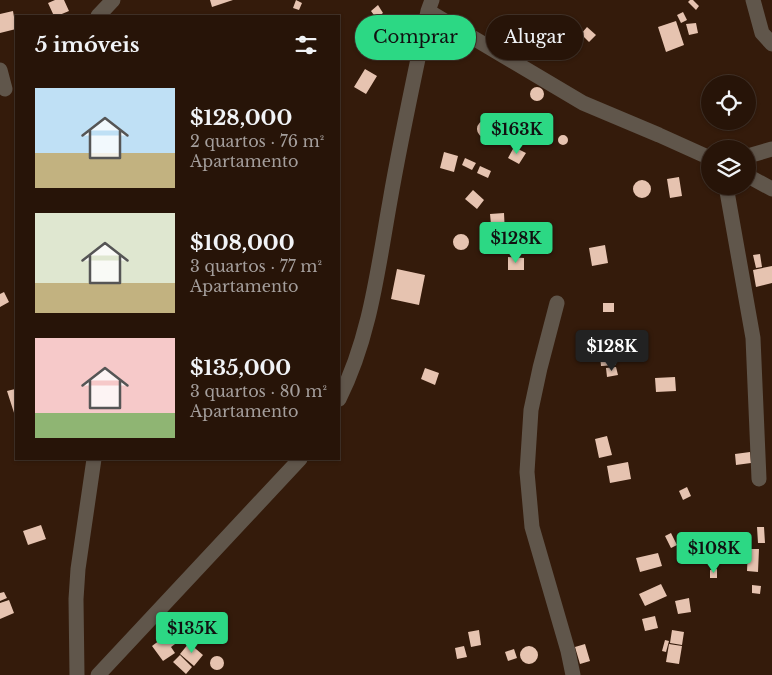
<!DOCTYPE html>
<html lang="pt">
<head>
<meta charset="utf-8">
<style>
  body { margin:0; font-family:"Libre Baskerville",serif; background:#332116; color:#f1f3f6; height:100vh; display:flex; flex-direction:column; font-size:19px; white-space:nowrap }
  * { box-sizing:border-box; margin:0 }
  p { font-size:16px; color:#a49e9c }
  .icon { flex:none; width:28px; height:28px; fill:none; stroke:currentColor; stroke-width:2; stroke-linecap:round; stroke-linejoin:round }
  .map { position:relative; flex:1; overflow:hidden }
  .details { position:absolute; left:15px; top:15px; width:325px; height:445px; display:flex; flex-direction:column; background:#271408; border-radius:0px; box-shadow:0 1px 4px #0004,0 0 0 1px #433329 }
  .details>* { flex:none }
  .guide { position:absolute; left:355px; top:15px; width:341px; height:45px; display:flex; gap:10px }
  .buttons { position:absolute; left:701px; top:75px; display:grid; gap:10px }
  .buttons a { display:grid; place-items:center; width:55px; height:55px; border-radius:50%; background:#271408; box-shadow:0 1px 4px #0004,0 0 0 1px #433329; font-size:25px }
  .price { position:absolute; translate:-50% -42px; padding:0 11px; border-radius:5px; background:#2cd884; color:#111; font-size:16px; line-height:32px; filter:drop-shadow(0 1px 2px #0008) }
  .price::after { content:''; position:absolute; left:50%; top:30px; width:15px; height:11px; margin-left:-8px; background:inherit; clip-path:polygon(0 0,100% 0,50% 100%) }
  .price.current { background:#222; color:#fff }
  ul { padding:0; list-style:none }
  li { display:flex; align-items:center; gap:15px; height:125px; padding:0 20px }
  li span { display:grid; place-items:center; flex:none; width:140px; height:100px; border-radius:0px; color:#555 }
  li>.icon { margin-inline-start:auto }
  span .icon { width:60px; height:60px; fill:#fffc; stroke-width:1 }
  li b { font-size:21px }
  h2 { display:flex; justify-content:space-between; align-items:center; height:60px; padding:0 20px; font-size:21px }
  .chip { padding:0 18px; border-radius:22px; background:#271408; box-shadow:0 1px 4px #0004,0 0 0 1px #433329; font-size:18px; line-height:45px }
  .chip.current { background:#2cd884; color:#111 }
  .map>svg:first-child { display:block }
</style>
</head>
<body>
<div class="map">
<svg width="772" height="675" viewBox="0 0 772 675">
  <rect width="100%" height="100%" fill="#341b0b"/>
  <!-- building -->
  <path fill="#e6c3b0" d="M55,0H64L69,11L57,16H54L48,3Z
    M210,0H233L212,7Z
    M296,0L302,3L299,10L293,8Z
    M690,0H693L699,6L696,10L688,2Z
    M378,5L383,13L376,18L371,11Z
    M13,11L16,29L0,33V14Z
    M683,12L687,20L681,23L677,15Z
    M676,21L684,45L666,52L658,27Z
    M696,23L698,33L689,35L686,24Z
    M587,27L596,35L589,42L581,34Z
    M365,69L377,76L366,94L354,87Z
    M530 94a7 7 0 1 1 14 0a7 7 0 1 1-14 0Z
    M477 129a9 9 0 1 1 18 0a9 9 0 1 1-18 0Z
    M558 140a5 5 0 1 1 10 0a5 5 0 1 1-10 0Z
    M514,147L526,153L519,164L508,158Z
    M444,152L458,156L454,172L440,168Z
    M465,158L476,163L472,170L462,165Z
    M480,166L491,171L488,178L477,173Z
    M679,177L682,196L670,198L667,179Z
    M633 189a9 9 0 1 1 18 0a9 9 0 1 1-18 0Z
    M473,190L484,200L477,209L465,199Z
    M504,213L505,234L492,235L490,214Z
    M453 242a8 8 0 1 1 16 0a8 8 0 1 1-16 0Z
    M605,245L608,263L592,266L589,248Z
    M760,254L762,267L756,268L753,255Z
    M508,257L524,258V270H508Z
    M772,266V283L756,287L753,270Z
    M397,269L425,275L419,305L391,299Z
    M4,292L9,302L0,307V294Z
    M603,303H614V312H603Z
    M612,344L613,351L601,353L599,346Z
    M614,353L616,365L601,366L600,355Z
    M616,367L618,375L607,377L606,368Z
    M425,368L439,373L435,385L421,379Z
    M675,377L676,391L656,392L655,378Z
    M15,389L16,393V419L7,391Z
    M607,436L612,455L599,458L595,439Z
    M750,452L751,463L736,465L735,454Z
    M628,462L631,479L610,483L607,466Z
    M687,487L691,496L683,500L679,491Z
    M41,525L46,539L28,545L23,531Z
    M757,527H764L765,543H758Z
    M671,533L677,545L671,548L665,536Z
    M737,537L744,538L740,553L733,550Z
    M748,549H759L758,572L747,571Z
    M658,553L662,566L640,572L636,558Z
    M717,569V578H710V570Z
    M661,584L667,596L645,606L639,594Z
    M752,585L761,586L760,594L752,593Z
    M4,592L7,598L0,601V593Z
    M689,598L691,612L678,614L675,601Z
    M9,600L14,613L0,619V603Z
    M655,616L658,628L645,631L642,619Z
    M479,630L481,645L471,647L468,632Z
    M672,630L684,632L682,645L670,643Z
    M168,634L175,644L171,647L175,653L163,661L152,646Z
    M665,640L669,641L666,652L662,651Z
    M189,643L203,655L194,666L180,654Z
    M585,644L590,661L580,664L575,647Z
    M669,644L682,646L679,664L666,662Z
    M520 655a9 9 0 1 1 18 0a9 9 0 1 1-18 0Z
    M464,646L467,657L457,659L455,648Z
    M514,649L517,658L508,661L505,652Z
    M180,655L192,667L186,674L173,662Z
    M210 663a7 7 0 1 1 14 0a7 7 0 1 1-14 0Z"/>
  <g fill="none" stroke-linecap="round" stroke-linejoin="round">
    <!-- street -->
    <path stroke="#60564b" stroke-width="15" d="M753,0L762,33L772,44
      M428,11L583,103L659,135L710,158
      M98,16L113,0
      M0,70L5,89
      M748,156L772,149
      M748,176L772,189
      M726,186L753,338L759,479
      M557,303L540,368L531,410L527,472L532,527L568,651L573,675
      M339,399C370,338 378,268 390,201C401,137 415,74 428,11L432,0
      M77,675L76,599L78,569L94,459
      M98,675L300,459"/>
  </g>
</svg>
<div class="buttons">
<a><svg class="icon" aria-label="locate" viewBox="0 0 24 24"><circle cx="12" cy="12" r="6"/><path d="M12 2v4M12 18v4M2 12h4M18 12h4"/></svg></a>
<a><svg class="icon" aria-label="layers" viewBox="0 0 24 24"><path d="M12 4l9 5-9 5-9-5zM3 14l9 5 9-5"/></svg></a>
</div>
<b class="price" style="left:517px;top:155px">$163K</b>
<b class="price" style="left:516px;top:264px">$128K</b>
<b class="price current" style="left:612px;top:372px">$128K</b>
<b class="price" style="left:714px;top:574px">$108K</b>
<b class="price" style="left:192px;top:654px">$135K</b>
<div class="guide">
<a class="chip current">Comprar</a>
<a class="chip">Alugar</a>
</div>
<section class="details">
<h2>5 imóveis<svg class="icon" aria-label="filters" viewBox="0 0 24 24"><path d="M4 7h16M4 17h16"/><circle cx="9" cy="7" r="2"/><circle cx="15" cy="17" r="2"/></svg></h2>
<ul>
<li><span style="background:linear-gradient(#bfe0f5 65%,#c2b280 0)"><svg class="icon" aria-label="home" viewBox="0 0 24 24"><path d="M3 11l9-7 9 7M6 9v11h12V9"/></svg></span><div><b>$128,000</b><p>2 quartos · 76 m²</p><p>Apartamento</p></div></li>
<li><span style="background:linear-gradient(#dfe7d0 70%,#c2b280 0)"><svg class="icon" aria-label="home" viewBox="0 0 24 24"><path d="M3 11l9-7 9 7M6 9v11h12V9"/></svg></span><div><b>$108,000</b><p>3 quartos · 77 m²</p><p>Apartamento</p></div></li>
<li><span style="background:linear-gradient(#f6c9c9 75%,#8fb573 0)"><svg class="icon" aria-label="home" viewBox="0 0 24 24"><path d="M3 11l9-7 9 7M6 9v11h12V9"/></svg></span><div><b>$135,000</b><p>3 quartos · 80 m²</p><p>Apartamento</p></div></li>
</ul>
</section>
</div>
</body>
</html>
